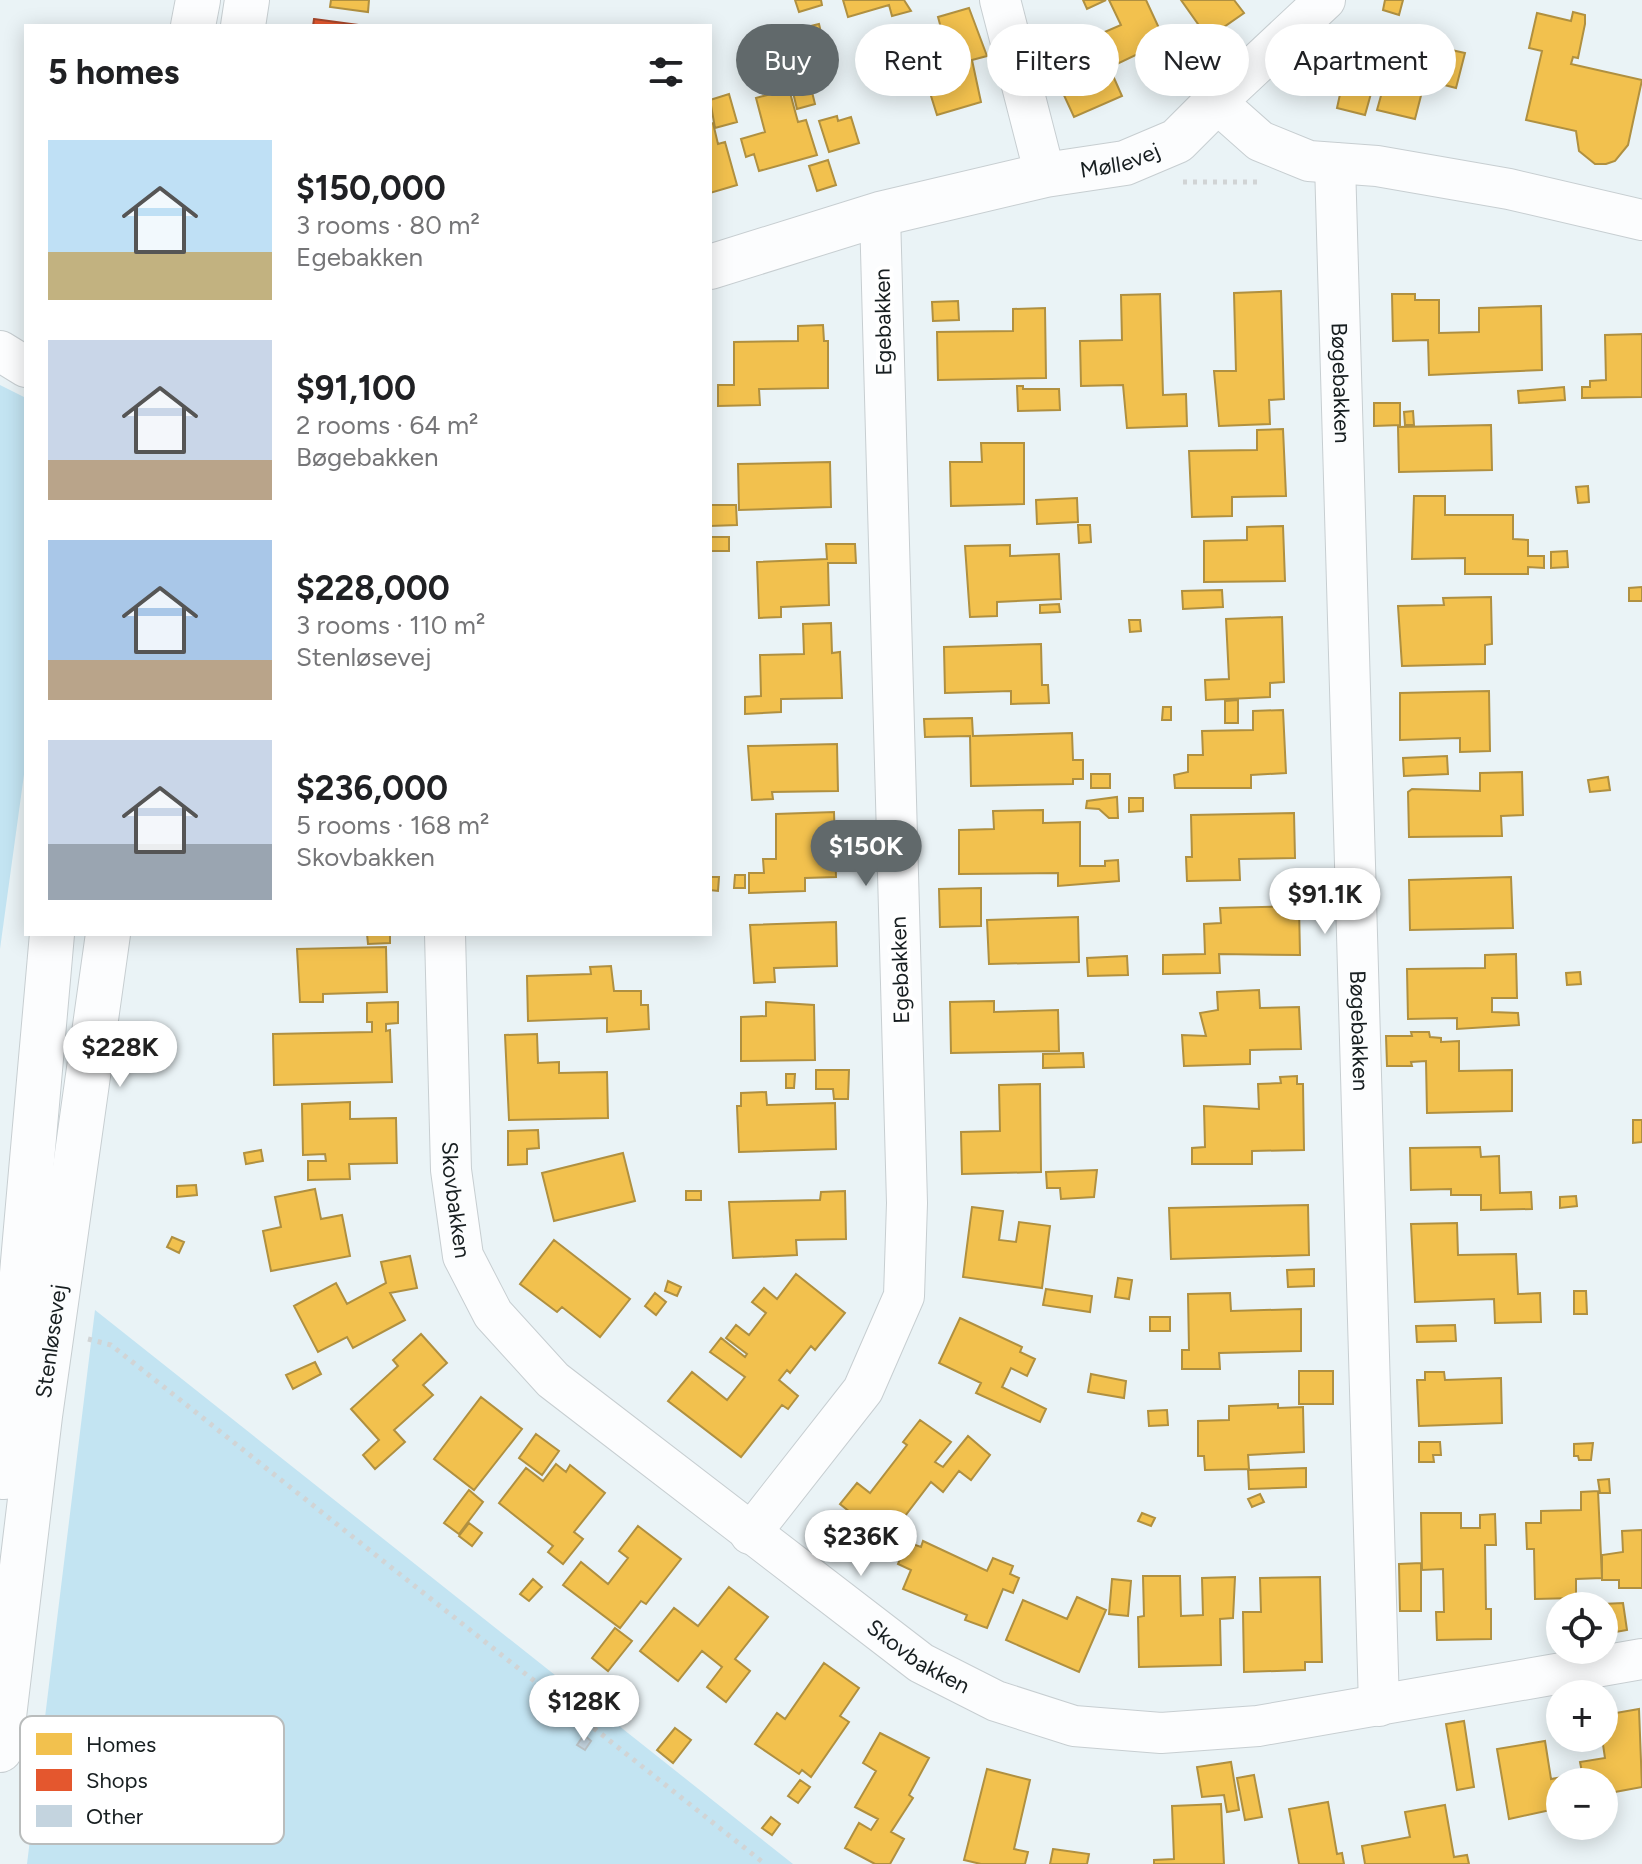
<!DOCTYPE html>
<html lang="en">
<head>
<meta charset="utf-8">
<style>
  body { margin:0; font-family:Figtree,sans-serif; background:#f6f6f6; color:#202124; height:100vh; display:flex; flex-direction:column; font-size:30px; white-space:nowrap }
  * { box-sizing:border-box; margin:0 }
  p { font-size:26px; color:#757577 }
  .icon { flex:none; width:44px; height:44px; fill:none; stroke:currentColor; stroke-width:2; stroke-linecap:round; stroke-linejoin:round }
  .map { position:relative; flex:1; overflow:hidden }
  .side { position:absolute; left:24px; top:24px; width:688px; height:912px; display:flex; flex-direction:column; background:#fff; border-radius:0px; box-shadow:0 4px 20px #0003 }
  .side>* { flex:none }
  .banner { position:absolute; left:736px; top:24px; width:760px; height:72px; display:flex; gap:16px }
  .buttons { position:absolute; left:1546px; top:1592px; display:grid; gap:16px }
  .buttons a { display:grid; place-items:center; width:72px; height:72px; border-radius:50%; background:#fff; box-shadow:0 4px 20px #0003; font-size:40px }
  .price { position:absolute; translate:-50% -68px; padding:0 18px; border-radius:28px; background:#fff; color:#222; font-size:26px; line-height:52px; filter:drop-shadow(0 2px 4px #0008) }
  .price::after { content:''; position:absolute; left:50%; top:48px; width:24px; height:18px; margin-left:-12px; background:inherit; clip-path:polygon(0 0,100% 0,50% 100%) }
  .price.current { background:#61696b; color:#fff }
  ul { padding:0; list-style:none }
  li { display:flex; align-items:center; gap:24px; height:200px; padding:0 24px }
  li span { display:grid; place-items:center; flex:none; width:224px; height:160px; border-radius:0px; color:#555 }
  li>.icon { margin-inline-start:auto }
  span .icon { width:96px; height:96px; fill:#fffc; stroke-width:1 }
  li b { font-size:34px }
  h2 { display:flex; justify-content:space-between; align-items:center; height:96px; padding:0 24px; font-size:34px }
  .chip { padding:0 28px; border-radius:36px; background:#fff; box-shadow:0 4px 20px #0003; font-size:28px; line-height:72px }
  .chip.current { background:#61696b; color:#fff }
  .map>svg:first-child { display:block }
</style>
</head>
<body>
<div class="map">
<svg width="1642" height="1864" viewBox="0 0 1642 1864">
  <rect width="100%" height="100%" fill="#eaf3f6"/>
  <!-- green -->
  <path fill="#c3e4f2" d="M0,385L26,398V760L0,949Z
    M95,1310L793,1864H27Z"/>
  <!-- homes -->
  <path fill="#f2c14e" stroke="#b09040" stroke-width="2" d="M331,0H369L368,12L330,7Z
    M795,0H821L822,5L799,12Z
    M843,0H904L911,11L892,16L889,5L848,17Z
    M1083,0H1106L1087,9Z
    M1109,0H1146L1165,41L1115,65L1100,34L1121,25Z
    M1181,0H1234L1244,13L1208,38Z
    M1385,0H1403L1399,15L1383,10Z
    M969,8L987,56L972,60L981,102L937,115L920,61L947,50L938,17Z
    M1573,12L1585,15V24L1578,58L1573,57L1571,64L1642,80L1628,145L1615,161L1606,164H1595L1579,151L1576,131L1526,120L1542,51L1529,48L1537,13L1571,21Z
    M819,24L831,74L809,80L815,104L797,109L790,80L802,77L790,31Z
    M1355,26L1398,37L1394,53L1434,63L1438,47L1465,53L1456,88L1425,80L1415,119L1377,110L1382,92L1372,90L1365,115L1337,108Z
    M784,31L791,58L771,62L765,36Z
    M1166 62a8 8 0 1 1 16 0a8 8 0 1 1-16 0Z
    M1110,69L1122,96L1074,117L1062,91Z
    M789,89L798,122L806,120L817,155L759,171L754,154L746,157L741,139L765,132L756,98Z
    M729,94L737,122L715,128L710,100Z
    M837,116L838,121L851,117L859,143L829,152L819,121Z
    M713,123L718,144L725,142L737,185L710,193V124Z
    M828,160L836,185L817,191L809,166Z
    M1281,291L1284,399L1269,400L1270,424L1219,426L1214,371H1236L1234,293Z
    M1160,294L1163,395L1186,394L1187,426L1127,428L1123,385L1081,386L1080,341L1122,340L1121,295Z
    M1392,294H1415V300H1439V333L1479,332V308L1541,306L1542,370L1429,375L1428,340L1393,341Z
    M958,301L959,320L933,321L932,302Z
    M1045,308L1046,378L938,380L937,332L1013,331V309Z
    M823,325L824,341H828V388L759,389L760,405L718,406V385H734V342L798,341V326Z
    M1642,334V397L1582,398V387H1590V381L1606,380L1605,335Z
    M1017,386H1023V389H1059L1060,410L1018,411Z
    M1564,387L1565,400L1519,403L1518,391Z
    M1374,403H1400V425L1374,426Z
    M1413,411L1414,425H1405L1404,412Z
    M1491,425L1492,470L1399,472L1398,427Z
    M1283,429L1286,496L1232,497V516L1192,517L1189,451L1257,450V430Z
    M981,443H1024V504L951,506L950,462H982Z
    M830,462L831,507L739,510L738,464Z
    M1588,486L1589,502L1578,503L1576,487Z
    M1414,496H1445V515H1513V539L1528,540V556H1544V568L1528,567V574H1465V558L1412,559Z
    M1077,498L1078,522L1037,524L1036,500Z
    M710,505H736L737,525L710,526Z
    M1078,525H1090L1091,542L1079,543Z
    M1283,526L1285,581L1204,582V541L1247,540V527Z
    M710,537H729V551H710Z
    M826,544H855L856,563H828L829,605L781,607V617L759,618L757,562L827,559Z
    M1010,545V556L1059,554L1061,599L997,602V616L970,617L965,546Z
    M1567,551L1568,567L1551,568V552Z
    M1642,587V601H1629V588Z
    M1222,590L1223,607L1183,609L1182,591Z
    M1491,597L1492,644L1485,645V664L1402,666L1398,606L1444,605L1443,598Z
    M1059,604L1060,612L1040,613V605Z
    M1282,617L1284,682L1270,683V697L1206,700L1205,680L1229,679L1226,619Z
    M1129,620H1140L1141,631L1130,632Z
    M831,623L832,653L840,652L842,698L781,699V712L745,714V697L761,696L760,655L804,654L803,624Z
    M1041,644L1042,685H1048L1049,703L1011,704V691L945,693L944,647Z
    M1489,691L1490,751L1460,752V738L1400,740V693Z
    M1238,700V723H1225V701Z
    M1163,707H1171V720H1162Z
    M1283,710L1286,773L1251,775V788H1175L1174,775L1188,772V755H1203L1202,731L1253,730V711Z
    M972,718L973,736L1072,733L1073,760H1083V779H1073V784L971,786L970,736L925,737L924,719Z
    M837,744L838,791L772,792L773,799L752,800L748,746Z
    M1447,756L1448,774L1404,776L1403,758Z
    M1522,772L1523,815L1501,816L1502,836L1409,837L1408,792L1412,789L1480,791V773Z
    M1091,774H1110V788H1091Z
    M1608,777L1610,790L1590,792L1588,780Z
    M1117,797L1118,818H1109L1099,809L1086,808L1087,801Z
    M1129,798H1143V811L1129,812Z
    M1043,810V823L1080,822V866H1105V861L1118,860L1119,881L1058,886V873L959,874V830L994,829L993,811Z
    M834,812L836,877L805,878V891L749,893V873H764L763,859H776V814Z
    M1294,813L1295,858L1239,859L1240,880L1187,881L1186,857H1192L1191,815Z
    M735,875H745V888H734Z
    M710,877H719L718,891L710,890Z
    M1511,877L1513,928L1410,930L1409,880Z
    M981,888V926L940,927L939,889Z
    M1299,906L1300,955L1219,954L1220,973L1163,974V955L1205,954L1204,924L1221,923L1220,908Z
    M1078,917L1079,962L989,964L987,920Z
    M836,922L837,966L774,968L775,982L754,983L750,925Z
    M367,934H390V943L368,944Z
    M386,947L387,992L323,994V1002H300L297,949Z
    M1516,954L1517,998H1492V1012L1518,1013L1519,1025L1457,1029V1018L1408,1019L1407,969L1485,968V955Z
    M1127,956L1128,975L1088,976L1087,958Z
    M611,966L614,991H641V1005H648L649,1029L607,1032V1018L528,1021L527,976L591,974L590,967Z
    M1580,972L1581,984L1567,985L1566,973Z
    M1259,990L1260,1008L1299,1007L1301,1049L1250,1050V1064L1184,1066L1182,1035L1206,1036L1200,1013L1218,1010L1217,992Z
    M994,1001V1012L1058,1010L1059,1051L951,1053L950,1002Z
    M398,1002V1023L386,1024V1031L390,1030L392,1082L274,1085L273,1034L372,1032V1022H367V1003Z
    M766,1002L814,1005L815,1060L741,1061V1017L766,1016Z
    M1411,1032H1429L1430,1037L1441,1038V1042L1459,1041V1071L1512,1070V1111L1427,1113L1426,1061L1411,1062L1412,1066H1387L1386,1036H1412Z
    M537,1034L538,1063L559,1062V1073L607,1072L608,1118L509,1120L505,1035Z
    M1083,1053L1084,1067L1043,1068V1054Z
    M816,1070H849L848,1099H834L833,1089H816Z
    M786,1074H795L794,1088H786Z
    M1297,1076V1084H1303L1304,1150L1252,1151V1164H1192V1148L1205,1147L1204,1106L1259,1109L1258,1084L1281,1083L1280,1077Z
    M1040,1084L1041,1172L962,1174L961,1132L1000,1131L999,1085Z
    M766,1092L767,1105L835,1103L836,1149L739,1152L737,1106H741V1093Z
    M350,1102V1119L396,1118L397,1163L349,1164L350,1179L308,1180V1161H326L325,1154L303,1155L302,1104Z
    M1633,1120H1642V1142L1633,1143Z
    M538,1130L539,1148L527,1149V1164L508,1165V1131Z
    M1480,1147L1481,1157L1499,1156L1500,1193L1531,1192L1532,1209L1481,1210V1195H1451V1189L1411,1190L1410,1148Z
    M261,1150L263,1161L246,1164L244,1153Z
    M623,1153L635,1201L554,1221L542,1173Z
    M1097,1170L1094,1197L1061,1199L1060,1188H1047L1046,1172Z
    M196,1185L197,1195L177,1197V1186Z
    M315,1189L321,1219L342,1215L350,1256L271,1271L263,1231L281,1227L275,1197Z
    M686,1191H701V1200H686Z
    M845,1191L846,1239L796,1240L797,1255L733,1258L729,1202L820,1200L821,1192Z
    M1576,1196L1577,1206L1560,1208V1197Z
    M1308,1205L1309,1255L1171,1259L1169,1208Z
    M972,1207L1003,1211L999,1240L1016,1242L1019,1222L1050,1226L1042,1288L963,1277Z
    M1457,1223L1458,1255L1516,1254L1518,1294L1540,1293L1541,1322L1495,1323L1494,1299L1415,1302L1411,1224Z
    M172,1237L184,1242L179,1253L167,1247Z
    M554,1240L630,1299L600,1337L562,1307L557,1312L520,1284Z
    M410,1256L417,1288L390,1293L405,1320L353,1348L347,1337L318,1352L294,1306L336,1283L347,1304L386,1283L381,1262Z
    M1314,1269V1286L1288,1287L1287,1270Z
    M796,1274L845,1313L815,1350L811,1346L790,1373L787,1370L779,1380L798,1396L788,1409L782,1405L741,1457L668,1401L692,1372L727,1400L745,1377L710,1352L721,1338L745,1357L747,1354L726,1338L736,1325L749,1335L766,1313L752,1302L764,1288L777,1299Z
    M1118,1278L1132,1280L1129,1299L1115,1297Z
    M668,1281L681,1287L677,1296L665,1291Z
    M1046,1289L1092,1296L1090,1312L1043,1305Z
    M1574,1291H1586L1587,1314H1574Z
    M655,1293L666,1302L656,1315L645,1306Z
    M1230,1293L1231,1311L1301,1309V1351L1219,1353L1220,1369H1182V1350H1189L1188,1294Z
    M1150,1317H1170V1331H1150Z
    M960,1318L1022,1347L1020,1352L1035,1359L1027,1376L1011,1368L1002,1387L1046,1409L1040,1422L976,1393L981,1383L939,1363Z
    M1455,1325L1456,1341L1417,1342L1416,1326Z
    M421,1334L447,1363L423,1385L433,1395L394,1430L405,1442L375,1469L363,1455L379,1440L351,1409L398,1366L393,1360Z
    M315,1362L321,1374L293,1389L286,1375Z
    M1299,1371H1333V1404H1299Z
    M1425,1372H1444L1445,1380L1501,1378L1502,1423L1419,1426L1417,1380H1425Z
    M1091,1374L1126,1381L1124,1398L1088,1392Z
    M481,1397L522,1429L474,1490L434,1459Z
    M1278,1404V1408L1303,1407L1304,1452L1248,1455L1249,1469L1205,1470L1204,1456H1198V1421L1229,1420V1406Z
    M1167,1410L1168,1425L1149,1426L1148,1411Z
    M920,1420L951,1442L935,1462L943,1467L968,1436L990,1455L971,1480L959,1471L943,1492L931,1482L886,1541L840,1504L857,1483L870,1493L907,1445L903,1442Z
    M536,1434L559,1451L542,1475L519,1458Z
    M1419,1442H1440L1441,1455H1433L1434,1462H1419Z
    M1593,1443L1591,1460H1579L1578,1456H1574V1444Z
    M556,1464L566,1472L570,1465L605,1493L574,1532L583,1539L563,1564L548,1552L553,1546L499,1503L526,1468L543,1481Z
    M1306,1468V1487L1249,1489L1248,1470Z
    M1609,1479L1610,1493H1600L1598,1480Z
    M469,1490L483,1502L459,1534L444,1523Z
    M1598,1491L1602,1578L1576,1579V1598L1535,1599L1534,1549H1527L1526,1523H1541V1511L1581,1510V1492Z
    M1260,1494L1264,1502L1252,1507L1248,1499Z
    M1142,1513L1155,1518L1151,1526L1138,1521Z
    M1421,1513H1461V1528H1480V1515L1495,1514L1496,1545H1485L1486,1609H1491V1639L1437,1640L1436,1612H1444L1443,1569L1422,1570Z
    M469,1523L482,1533L472,1546L459,1536Z
    M638,1526L681,1559L646,1604L641,1601L620,1628L563,1585L581,1562L608,1584L628,1558L619,1551Z
    M1642,1530V1588H1619V1580H1602V1555L1623,1552L1622,1531Z
    M923,1541L987,1571L993,1558L1013,1566L1010,1574L1019,1578L1013,1593L1003,1589L987,1628L965,1620L967,1615L903,1589L911,1570L898,1564L907,1542L921,1547Z
    M1421,1563V1611H1400L1399,1564Z
    M1143,1576H1180L1181,1616L1203,1615L1202,1578L1235,1577L1233,1618L1220,1619L1221,1665L1139,1667L1138,1617L1144,1616Z
    M1320,1577L1322,1662H1305V1670L1244,1672L1243,1612H1261L1260,1578Z
    M533,1579L542,1587L529,1601L520,1594Z
    M1112,1579L1131,1581L1128,1616L1109,1614Z
    M729,1587L768,1617L735,1659L750,1671L726,1702L707,1687L722,1667L702,1651L678,1681L640,1651L674,1608L698,1626Z
    M1077,1597L1106,1610L1079,1672L1006,1640L1023,1600L1067,1619Z
    M1623,1603L1627,1630L1604,1634L1602,1604Z
    M615,1628L632,1641L608,1671L592,1658Z
    M824,1663L859,1688L840,1716L849,1722L811,1777L802,1770L799,1774L755,1744L777,1713L785,1719Z
    M1639,1709L1642,1787L1604,1794V1782H1584L1580,1762L1605,1758L1602,1738L1604,1715Z
    M1464,1721L1474,1787L1457,1790L1446,1724Z
    M675,1728L691,1740L673,1763L657,1750Z
    M880,1733L929,1758L909,1795L913,1798L891,1832L904,1839L890,1864H875L845,1848L859,1823L871,1830L878,1819L855,1807L876,1771L863,1763Z
    M1545,1741L1551,1779L1563,1777L1560,1808L1509,1819L1497,1749Z
    M1231,1762L1239,1810L1227,1812L1224,1795L1202,1797L1197,1767Z
    M987,1769L1030,1780L1014,1849L1028,1852L1025,1864H981L964,1860Z
    M1254,1775L1262,1817L1245,1820L1237,1778Z
    M800,1780L810,1787L798,1803L788,1796Z
    M1328,1802L1337,1854L1342,1853L1344,1864H1299L1289,1809Z
    M1221,1804L1224,1864H1154V1860L1174,1859L1172,1806Z
    M1445,1805L1454,1857L1467,1855L1469,1864H1365L1362,1846L1410,1837L1405,1812Z
    M771,1817L780,1824L772,1835L762,1828Z
    M1053,1849L1089,1854L1087,1864H1050Z"/>
  <!-- shops -->
  <path fill="#e4572e" stroke="#a6462a" stroke-width="2" d="M314,19L366,26H313Z"/>
  <!-- building -->
  <path fill="#c4d4df" stroke="#bac1c4" stroke-width="2" d="M584,1735L591,1741L585,1750L577,1745Z"/>
  <g fill="none" stroke-linecap="round" stroke-linejoin="round">
    <!-- minor casing -->
    <g stroke="#c7ced1" stroke-width="42">
      <g id="minor">
        <path d="M1000,0L1045,175"/>
        <path d="M1325,0L1216,102L1260,141L1309,161L1377,166L1509,189L1642,220"/>
        <path id="s1" d="M1335,163L1379,1706"/>
        <path d="M0,351L26,367"/>
        <path id="s2" d="M445,934L451,1170L463,1256L493,1314L553,1380L921,1663L996,1701L1074,1726L1161,1733L1258,1726L1642,1659"/>
        <path d="M750,1534L863,1390L904,1296L907,1203L880,214"/>
      </g>
    </g>
    <!-- tertiary casing -->
    <g stroke="#c7ced1" stroke-width="46">
      <g id="tertiary">
        <path d="M193,26L198,0"/>
        <path d="M243,26L247,0"/>
        <path id="s3" d="M710,267L880,214L1045,175L1125,163L1177,141L1216,102"/>
        <path d="M4,1477L52,934"/>
        <path id="s4" d="M0,1750L40,1416L108,934"/>
      </g>
    </g>
    <!-- path -->
    <path stroke="#d1d4d5" stroke-width="5" stroke-dasharray="4 6" stroke-linecap="butt" d="M1183,182H1261
      M88,1339L111,1345L765,1864"/>
    <!-- minor -->
    <use href="#minor" stroke="#fcfdfe" stroke-width="40"/>
    <!-- tertiary -->
    <use href="#tertiary" stroke="#fcfdfe" stroke-width="44"/>
  </g>
  <g text-anchor="middle" dominant-baseline="central" stroke-width="8" stroke-linejoin="round" paint-order="stroke">
    <!-- street labels -->
    <g font-size="22" fill="#171e20" stroke="#fff">
      <text stroke="none"><textPath href="#s3" startOffset="424">Møllevej</textPath></text>
      <text transform="translate(883 322) rotate(-91)">Egebakken</text>
      <text stroke="none"><textPath href="#s1" startOffset="220">Bøgebakken</textPath></text>
      <text transform="translate(900 970) rotate(-92)">Egebakken</text>
      <text stroke="none"><textPath href="#s1" startOffset="868">Bøgebakken</textPath></text>
      <text stroke="none"><textPath href="#s2" startOffset="266">Skovbakken</textPath></text>
      <text stroke="none"><textPath href="#s4" startOffset="412">Stenløsevej</textPath></text>
      <text stroke="none"><textPath href="#s2" startOffset="936">Skovbakken</textPath></text>
    </g>
  </g>
  <!-- legend -->
  <rect x="20" y="1716" width="264" height="128" rx="12" fill="#fff" stroke="#b9bcbc" stroke-width="2"/>
  <rect x="36" y="1733" width="36" height="22" fill="#f2c14e"/>
  <rect x="36" y="1769" width="36" height="22" fill="#e4572e"/>
  <rect x="36" y="1805" width="36" height="22" fill="#c4d4df"/>
  <g font-size="22" fill="#171e20">
    <text x="86" y="1752">Homes</text>
    <text x="86" y="1788">Shops</text>
    <text x="86" y="1824">Other</text>
  </g>
</svg>
<div class="buttons">
<a><svg class="icon" aria-label="locate" viewBox="0 0 24 24"><circle cx="12" cy="12" r="6"/><path d="M12 2v4M12 18v4M2 12h4M18 12h4"/></svg></a>
<a>+</a>
<a>−</a>
</div>
<b class="price current" style="left:866px;top:888px">$150K</b>
<b class="price" style="left:1325px;top:936px">$91.1K</b>
<b class="price" style="left:120px;top:1089px">$228K</b>
<b class="price" style="left:861px;top:1578px">$236K</b>
<b class="price" style="left:584px;top:1743px">$128K</b>
<div class="banner">
<a class="chip current">Buy</a>
<a class="chip">Rent</a>
<a class="chip">Filters</a>
<a class="chip">New</a>
<a class="chip">Apartment</a>
</div>
<section class="side">
<h2>5 homes<svg class="icon" aria-label="filters" viewBox="0 0 24 24"><path d="M4 7h16M4 17h16"/><circle cx="9" cy="7" r="2"/><circle cx="15" cy="17" r="2"/></svg></h2>
<ul>
<li><span style="background:linear-gradient(#bfe0f5 70%,#c2b280 0)"><svg class="icon" aria-label="home" viewBox="0 0 24 24"><path d="M3 11l9-7 9 7M6 9v11h12V9"/></svg></span><div><b>$150,000</b><p>3 rooms · 80 m²</p><p>Egebakken</p></div></li>
<li><span style="background:linear-gradient(#c9d6e8 75%,#b9a48a 0)"><svg class="icon" aria-label="home" viewBox="0 0 24 24"><path d="M3 11l9-7 9 7M6 9v11h12V9"/></svg></span><div><b>$91,100</b><p>2 rooms · 64 m²</p><p>Bøgebakken</p></div></li>
<li><span style="background:linear-gradient(#a9c7e8 75%,#b9a48a 0)"><svg class="icon" aria-label="home" viewBox="0 0 24 24"><path d="M3 11l9-7 9 7M6 9v11h12V9"/></svg></span><div><b>$228,000</b><p>3 rooms · 110 m²</p><p>Stenløsevej</p></div></li>
<li><span style="background:linear-gradient(#c9d6e8 65%,#9aa5b1 0)"><svg class="icon" aria-label="home" viewBox="0 0 24 24"><path d="M3 11l9-7 9 7M6 9v11h12V9"/></svg></span><div><b>$236,000</b><p>5 rooms · 168 m²</p><p>Skovbakken</p></div></li>
</ul>
</section>
</div>
</body>
</html>
